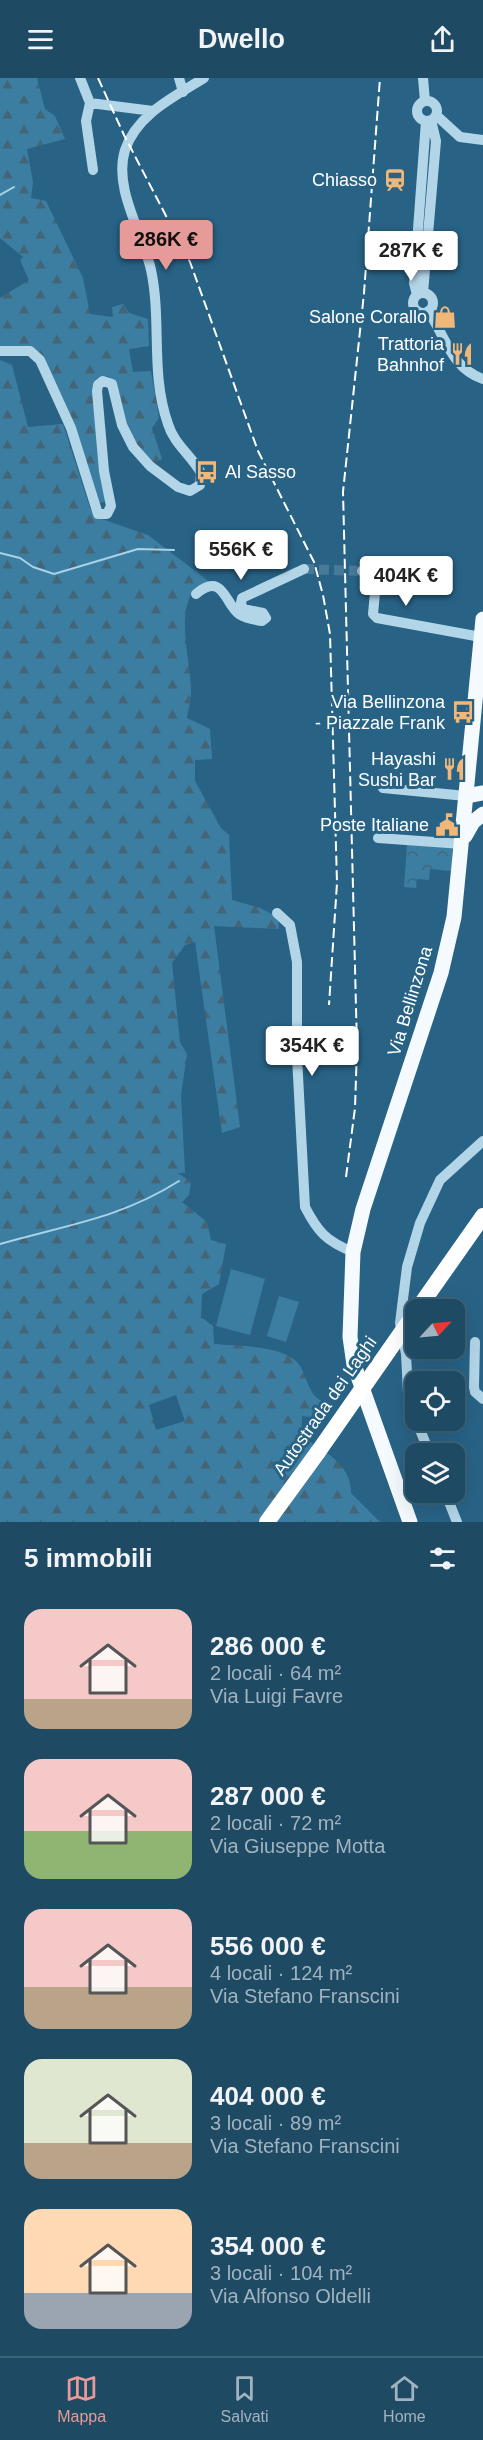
<!DOCTYPE html>
<html lang="it">
<head>
<meta charset="utf-8">
<style>
  body { margin:0; font-family:Helvetica,sans-serif; background:#26516a; color:#f1f3f6; height:100vh; display:flex; flex-direction:column; font-size:22px; white-space:nowrap }
  * { box-sizing:border-box; margin:0 }
  p { font-size:20px; color:#a1b3bf }
  .icon { flex:none; width:33px; height:33px; fill:none; stroke:currentColor; stroke-width:2; stroke-linecap:round; stroke-linejoin:round }
  .map { position:relative; height:1444px; overflow:hidden }
  .sheet { display:flex; flex-direction:column; background:#1e4a64; flex:1 }
  .sheet>* { flex:none }
  .needle { width:39px; rotate:64deg }
  .tools { position:absolute; left:405px; top:1221px; display:grid; gap:12px }
  .tools a { display:grid; place-items:center; width:60px; height:60px; border-radius:12px; background:#1e4a64; box-shadow:0 6px 24px #0002,0 0 0 2px #3c6278; font-size:30px }
  .price { position:absolute; translate:-50% -51px; padding:0 14px; border-radius:6px; background:#fff; color:#222; font-size:20px; line-height:39px; filter:drop-shadow(0 2px 3px #0008) }
  .price::after { content:''; position:absolute; left:50%; top:36px; width:18px; height:14px; margin-left:-9px; background:inherit; clip-path:polygon(0 0,100% 0,50% 100%) }
  .price.current { background:#e69b98; color:#111 }
  ul { padding:0; list-style:none }
  li { display:flex; align-items:center; gap:18px; height:150px; padding:0 24px }
  li span { display:grid; place-items:center; flex:none; width:168px; height:120px; border-radius:18px; color:#555 }
  li>.icon { margin-inline-start:auto }
  span .icon { width:72px; height:72px; fill:#fffc; stroke-width:1 }
  li b { font-size:26px }
  h2 { display:flex; justify-content:space-between; align-items:center; height:72px; padding:0 24px; font-size:26px }
  header { display:flex; justify-content:space-between; align-items:center; height:78px; padding:0 24px; background:#1e4a64; font-size:27px; font-weight:600 }
  .menu { display:flex; justify-content:space-around; align-items:center; height:84px; border-top:2px solid #3c6278; background:#1e4a64; font-size:16px; color:#a1b3bf }
  .menu a { display:grid; justify-items:center; gap:3px }
  .menu .current { color:#e69b98 }
  .map>svg:first-child { display:block }
</style>
</head>
<body>
<header><svg class="icon" aria-label="menu" viewBox="0 0 24 24"><path d="M4 6h16M4 12h16M4 18h16"/></svg>Dwello<svg class="icon" aria-label="share" viewBox="0 0 24 24"><path d="M12 15V3M7 8l5-5 5 5M5 13v7h14v-7"/></svg></header>
<div class="map">
<svg width="483" height="1444" viewBox="0 0 483 1444">
  <defs>
    <pattern id="forest-firs" width="22" height="20" patternUnits="userSpaceOnUse" patternTransform="scale(1.5)"><rect width="22" height="20" fill="#3c7ea2"/><path d="M5 1l3.5 6h-7zM16 11l3.5 6h-7z" fill="#446577"/></pattern>
    <pattern id="park-crowns" width="20" height="18" patternUnits="userSpaceOnUse" patternTransform="scale(1.5)"><rect width="20" height="18" fill="#3c7ea2"/><path d="M2 6a3 3 0 1 1 6 0M12 15a3 3 0 1 1 6 0" fill="none" stroke="#446577"/></pattern>
  </defs>
  <rect width="100%" height="100%" fill="#286386"/>
  <!-- forest -->
  <path fill="url(#forest-firs)" fill-rule="evenodd" d="M0,0H37L45,31L55,38L65,61L27,71L33,104L31,120L46,123L83,200L90,236L113,239L112,229L123,226L129,235L148,241L149,268L129,271L133,294L151,293L159,340L152,350L162,381L154,385C144,375 136,367 129,355C121,339 124,306 107,298L97,301L107,423L97,426L74,349L40,275L30,269H0V220L29,202L20,182L23,179L0,160Z
    M0,282L12,287L28,349L63,346L90,430L96,439L148,457L211,505L192,514C176,545 192,584 191,617C191,624 188,632 187,640L210,651L212,681L195,682V703L221,750L229,757L232,822L260,830L278,839L279,851L214,848L240,1049L222,1055L195,864L185,867L172,885L180,964L187,976L181,1017L185,1095H178L191,1104L189,1117L182,1124L207,1144L211,1162L226,1166L219,1206L202,1216L201,1239L213,1248L214,1266C237,1268 280,1267 297,1284C308,1296 306,1315 322,1323L321,1334L311,1339L302,1338L301,1358C322,1372 352,1386 351,1415L380,1444H0ZM176,1317L185,1343L156,1352L149,1327Z"/>
  <!-- park -->
  <path fill="url(#park-crowns)" d="M407,766L453,769L451,793L430,791L429,802L417,801L416,810L404,809Z"/>
  <!-- pitch -->
  <path fill="#3c7ea2" d="M231,1191L265,1201L250,1257L216,1248Z
    M279,1218L299,1224L286,1264L267,1258Z"/>
  <g fill="none" stroke-linecap="round" stroke-linejoin="round">
    <!-- stream -->
    <path stroke="#a7d2e8" stroke-width="2" d="M0,117L14,109
      M0,475L20,480L33,489L54,496L138,471L174,472
      M0,1166C65,1147 119,1141 179,1103"/>
    <!-- minor-tunnel -->
    <path stroke="#487a98" stroke-width="10" stroke-dasharray="10 5" stroke-linecap="butt" d="M304,491L362,493"/>
    <!-- minor -->
    <path stroke="#b3d5e8" stroke-width="10" d="M80,0L90,25L153,33
      M179,0L183,14
      M423,0L425,23
      M417 33a10 10 0 1 1 20 0a10 10 0 1 1-20 0Z
      M90,25L86,43L93,92
      M436,37L460,59L483,62
      M423,215L436,63L431,42
      M413 225a10 10 0 1 1 20 0a10 10 0 1 1-20 0Z
      M417,217L414,205L426,43
      M428,233C446,259 451,290 483,301
      M0,273H30L40,282L71,350L98,436H107L111,428L104,393L97,313L98,307L103,303L112,306L122,347L133,369L150,388L178,409L190,413L200,407L201,395C191,377 174,366 168,346C150,295 162,243 151,192C143,155 113,111 125,72C137,36 174,19 204,0
      M362,493L373,496L376,504L373,536L377,540L481,559
      M196,516C223,493 225,526 239,536C245,540 255,542 262,543L266,540L263,535L243,531L241,525L242,520L304,491
      M383,710L466,718
      M378,760L462,766
      M277,835L290,847L297,884V979L305,1129C318,1154 326,1163 353,1174
      M475,1264L474,1309L475,1314L483,1321
      M416,1341L408,1315L406,1276L400,1245L407,1189L420,1145L440,1102L483,1063
      M416,1342L430,1376
      M445,1414L457,1444"/>
    <!-- major -->
    <path stroke="#f5fafe" stroke-width="15" d="M466,718L483,715
      M465,758L473,744L483,736
      M410,1444L354,1287L350,1259L353,1174L363,1131L441,895L454,839L483,541"/>
    <!-- highway -->
    <path stroke="#fff" stroke-width="16" d="M417,1232L483,1138
      M267,1444L318,1374"/>
    <!-- rail -->
    <path stroke="#fff" stroke-width="2" stroke-dasharray="10 4.5" stroke-linecap="butt" d="M98,0L124,57L190,184L258,373L314,484L323,517L330,556L337,805L329,927
      M346,1099L355,1030L357,969L343,414L364,215L380,0"/>
    <!-- highway-bridge -->
    <path stroke="#fff" stroke-width="16" d="M318,1374L415,1235"/>
  </g>
  <!-- icons -->
  <defs>
    <g id="station-bare" transform="scale(1.8)"><path d="M-3-6H3Q5-6 5-4V2Q5 4 3 4L4.5 6H3L1.5 4h-3L-3 6H-4.5L-3 4Q-5 4-5 2V-4Q-5-6-3-6ZM-3.5-4v3h7v-3ZM-3.5 1v1.5H-2V1ZM2 1v1.5H3.5V1Z" fill="#f0b779" stroke="#286386" stroke-width="2.5" paint-order="stroke"/></g>
    <g id="shop-bare" transform="scale(1.8)"><path d="M-5-2.5h2.3a2.7 3.5 0 0 1 5.4 0H5L5.5 6h-11ZM-1.5-2.5h3a1.5 2.3 0 0 0-3 0Z" fill="#f0b779" stroke="#286386" stroke-width="2.5" paint-order="stroke"/></g>
    <g id="restaurant-bare" transform="scale(1.8)"><path d="M-5-6h1v4h1v-4h1v4h1v-4h1v5L-1.5 .5V6h-2V.5L-5-1ZM5-6V6H3V1.5H1.5Q1.5-4 5-6Z" fill="#f0b779" stroke="#286386" stroke-width="2.5" paint-order="stroke"/></g>
    <g id="bus-bare" transform="scale(1.8)"><path d="M-5-6H5V4H4V6H2V4H-2V6H-4V4H-5ZM-3.5-4V0h7V-4ZM-3.5 1.2v1.5H-2V1.2ZM2 1.2v1.5H3.5V1.2Z" fill="#f0b779" stroke="#286386" stroke-width="2.5" paint-order="stroke"/></g>
    <g id="civic-bare" transform="scale(1.8)"><path d="M-.6-6.5H3V-4.5H.6V-3L4-1V1h2V6H-6V1h2V-1L-.6-3ZM-1.2 2.5V6h2.4V2.5Z" fill="#f0b779" stroke="#286386" stroke-width="2.5" paint-order="stroke"/></g>
  </defs>
  <g fill-rule="evenodd">
    <use href="#station-bare" x="395" y="102"/>
    <use href="#shop-bare" x="445" y="239"/>
    <use href="#restaurant-bare" x="462" y="276"/>
    <use href="#bus-bare" x="207" y="394"/>
    <use href="#bus-bare" x="463" y="634"/>
    <use href="#restaurant-bare" x="454" y="691"/>
    <use href="#civic-bare" x="447" y="747"/>
  </g>
  <g text-anchor="middle" dominant-baseline="central" stroke-width="6" stroke-linejoin="round" paint-order="stroke">
    <!-- poi labels -->
    <g font-size="18" fill="#fff" stroke="#286386" text-anchor="end">
      <text x="377" y="102">Chiasso</text>
      <text x="427" y="239">Salone Corallo</text>
      <text x="444" y="266">Trattoria<tspan x="444" dy="21">Bahnhof</tspan></text>
      <text x="225" y="394" text-anchor="start">Al Sasso</text>
      <text x="445" y="624">Via Bellinzona<tspan x="445" dy="21">- Piazzale Frank</tspan></text>
      <text x="436" y="681">Hayashi<tspan x="436" dy="21">Sushi Bar</tspan></text>
      <text x="429" y="747">Poste Italiane</text>
    </g>
    <!-- street labels -->
    <g font-size="18" fill="#fff" stroke="#286386">
      <text transform="translate(410 923) rotate(-73)">Via Bellinzona</text>
      <text transform="translate(325 1328) rotate(-55)">Autostrada dei Laghi</text>
    </g>
  </g>
</svg>
<div class="tools">
<a><svg class="needle" viewBox="-14 -14 28 28"><path d="M0-13l5 13h-10z" fill="#e53935"/><path d="M0 13l5-13h-10z" fill="#a1b3bf"/></svg></a>
<a><svg class="icon" aria-label="locate" viewBox="0 0 24 24"><circle cx="12" cy="12" r="6"/><path d="M12 2v4M12 18v4M2 12h4M18 12h4"/></svg></a>
<a><svg class="icon" aria-label="layers" viewBox="0 0 24 24"><path d="M12 4l9 5-9 5-9-5zM3 14l9 5 9-5"/></svg></a>
</div>
<b class="price current" style="left:166px;top:193px">286K €</b>
<b class="price" style="left:411px;top:204px">287K €</b>
<b class="price" style="left:241px;top:503px">556K €</b>
<b class="price" style="left:406px;top:529px">404K €</b>
<b class="price" style="left:312px;top:999px">354K €</b>
</div>
<section class="sheet">
<h2>5 immobili<svg class="icon" aria-label="filters" viewBox="0 0 24 24"><path d="M4 7h16M4 17h16"/><circle cx="9" cy="7" r="2"/><circle cx="15" cy="17" r="2"/></svg></h2>
<ul>
<li><span style="background:linear-gradient(#f6c9c9 75%,#b9a48a 0)"><svg class="icon" aria-label="home" viewBox="0 0 24 24"><path d="M3 11l9-7 9 7M6 9v11h12V9"/></svg></span><div><b>286 000 €</b><p>2 locali · 64 m²</p><p>Via Luigi Favre</p></div></li>
<li><span style="background:linear-gradient(#f6c9c9 60%,#8fb573 0)"><svg class="icon" aria-label="home" viewBox="0 0 24 24"><path d="M3 11l9-7 9 7M6 9v11h12V9"/></svg></span><div><b>287 000 €</b><p>2 locali · 72 m²</p><p>Via Giuseppe Motta</p></div></li>
<li><span style="background:linear-gradient(#f6c9c9 65%,#b9a48a 0)"><svg class="icon" aria-label="home" viewBox="0 0 24 24"><path d="M3 11l9-7 9 7M6 9v11h12V9"/></svg></span><div><b>556 000 €</b><p>4 locali · 124 m²</p><p>Via Stefano Franscini</p></div></li>
<li><span style="background:linear-gradient(#dfe7d0 70%,#b9a48a 0)"><svg class="icon" aria-label="home" viewBox="0 0 24 24"><path d="M3 11l9-7 9 7M6 9v11h12V9"/></svg></span><div><b>404 000 €</b><p>3 locali · 89 m²</p><p>Via Stefano Franscini</p></div></li>
<li><span style="background:linear-gradient(#ffd9b3 70%,#9aa5b1 0)"><svg class="icon" aria-label="home" viewBox="0 0 24 24"><path d="M3 11l9-7 9 7M6 9v11h12V9"/></svg></span><div><b>354 000 €</b><p>3 locali · 104 m²</p><p>Via Alfonso Oldelli</p></div></li>
</ul>
</section>
<nav class="menu">
<a class="current"><svg class="icon" aria-label="map" viewBox="0 0 24 24"><path d="M3 6l6-2 6 2 6-2v14l-6 2-6-2-6 2zM9 4v14M15 6v14"/></svg>Mappa</a>
<a><svg class="icon" aria-label="saved" viewBox="0 0 24 24"><path d="M7 4h10v16l-5-4-5 4z"/></svg>Salvati</a>
<a><svg class="icon" aria-label="home" viewBox="0 0 24 24"><path d="M3 11l9-7 9 7M6 9v11h12V9"/></svg>Home</a>
</nav>
</body>
</html>
